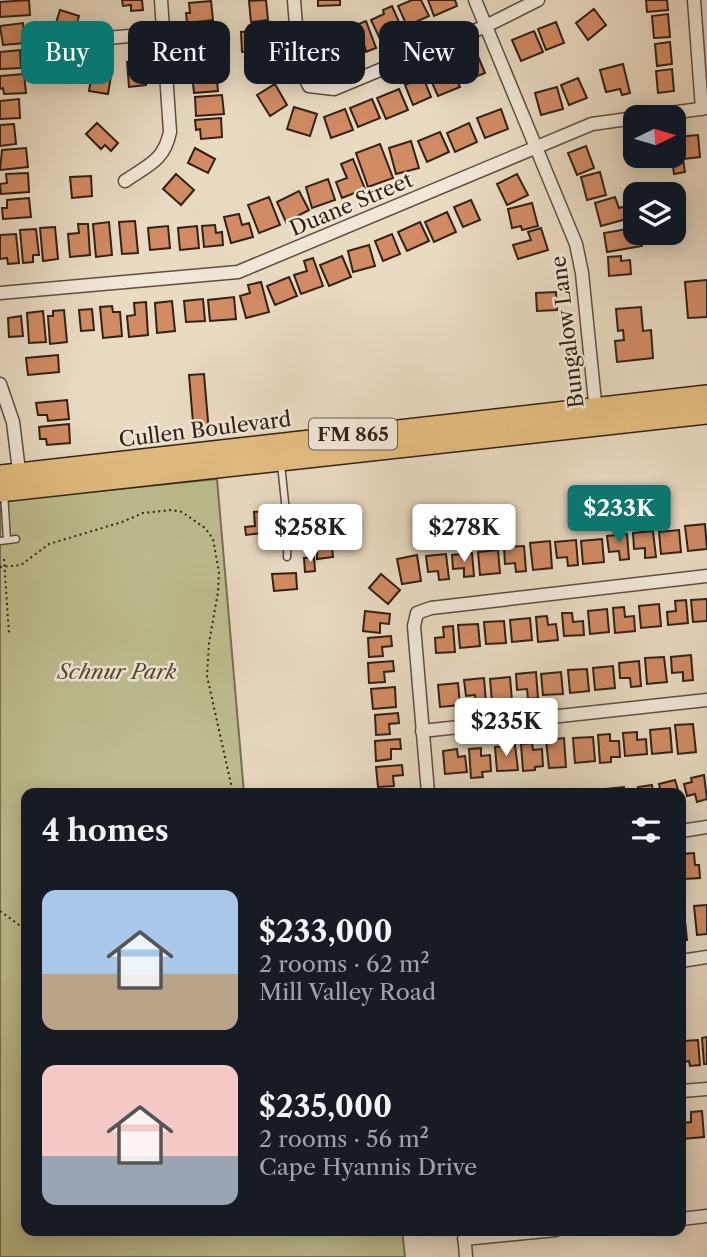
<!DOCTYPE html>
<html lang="en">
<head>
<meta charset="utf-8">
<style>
  body { margin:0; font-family:"Libre Caslon Text",serif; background:#20242c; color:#f1f3f6; height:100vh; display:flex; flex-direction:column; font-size:26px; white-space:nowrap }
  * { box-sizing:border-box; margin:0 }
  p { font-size:23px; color:#9ea1a6 }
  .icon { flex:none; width:38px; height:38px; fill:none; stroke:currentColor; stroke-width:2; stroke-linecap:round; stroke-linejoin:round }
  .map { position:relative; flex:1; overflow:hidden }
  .sheet { position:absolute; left:21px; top:788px; width:665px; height:448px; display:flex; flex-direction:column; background:#171b24; border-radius:14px; box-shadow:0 4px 18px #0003 }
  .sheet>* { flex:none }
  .top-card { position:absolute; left:21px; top:21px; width:665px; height:63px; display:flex; gap:14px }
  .needle { width:46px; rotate:85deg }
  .fabs { position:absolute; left:623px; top:105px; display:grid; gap:14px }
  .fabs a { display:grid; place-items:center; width:63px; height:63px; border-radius:14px; background:#171b24; box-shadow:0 4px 18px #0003; font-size:35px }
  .price { position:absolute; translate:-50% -60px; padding:0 16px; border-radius:7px; background:#fff; color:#222; font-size:23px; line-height:46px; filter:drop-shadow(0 2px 4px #0008) }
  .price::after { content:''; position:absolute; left:50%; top:42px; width:21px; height:16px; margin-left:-10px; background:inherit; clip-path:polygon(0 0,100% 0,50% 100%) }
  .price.current { background:#0f766e; color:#fff }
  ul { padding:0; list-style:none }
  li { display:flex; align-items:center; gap:21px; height:175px; padding:0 21px }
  li span { display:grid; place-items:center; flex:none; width:196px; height:140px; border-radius:14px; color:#555 }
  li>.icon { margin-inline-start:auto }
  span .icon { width:84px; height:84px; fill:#fffc; stroke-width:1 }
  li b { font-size:30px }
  h2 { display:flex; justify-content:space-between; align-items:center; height:84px; padding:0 21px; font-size:30px }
  .tag { padding:0 24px; border-radius:14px; background:#171b24; box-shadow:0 4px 18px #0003; font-size:24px; line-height:63px }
  .tag.current { background:#0f766e; color:#fff }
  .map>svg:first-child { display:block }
</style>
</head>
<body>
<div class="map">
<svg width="707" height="1257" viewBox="0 0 707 1257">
  <rect width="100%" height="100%" fill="#e9dac2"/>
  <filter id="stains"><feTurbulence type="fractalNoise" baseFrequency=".00286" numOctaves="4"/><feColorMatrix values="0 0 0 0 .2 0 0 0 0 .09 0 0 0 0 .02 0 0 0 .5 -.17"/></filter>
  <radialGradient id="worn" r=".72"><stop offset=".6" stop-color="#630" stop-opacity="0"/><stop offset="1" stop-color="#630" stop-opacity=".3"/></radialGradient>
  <!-- green -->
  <path fill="#bdbd8f" stroke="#786f52" stroke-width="2" d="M217,479L244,793H26V1230H402L405,1257H0V501Z"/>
  <!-- building -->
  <path fill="#d18b65" stroke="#332114" stroke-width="2" d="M29,0L30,15L0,17V2Z
    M122,0H142L143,10L131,11V5L123,6Z
    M266,0L268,20L251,22L249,1Z
    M318,0H340V5L318,6Z
    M412,0H421L429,16L407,26L398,6Z
    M428,0H455L457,6L434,16Z
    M646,0H667L668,10L647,12Z
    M211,1L213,20L187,23L186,13H190L189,3Z
    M392,6L402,29L380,39L371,20L384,14L383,10Z
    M594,9L606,25L588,40L576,23Z
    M60,10L79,16L73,35L54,29Z
    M668,14L670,37L654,38L652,16Z
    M366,21L376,48L366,52L365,47L351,52L343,30Z
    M556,22L564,43L546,50L538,29Z
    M23,23L25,43L3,45L0,26Z
    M213,27L214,43L189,45L187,30Z
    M269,30L271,49L242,52L241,32Z
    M332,30L342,54L325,61L315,37Z
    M534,31L543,52L521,61L512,40Z
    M670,42L672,64L657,66L655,44Z
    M77,46L81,65L62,69L59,50Z
    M20,50L21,68L0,69V52Z
    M210,51L212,66L190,67L189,53Z
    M477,54L485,73L463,82L455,64Z
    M267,56L270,78L253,80L251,58Z
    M144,61L146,85L129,87L127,62Z
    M623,64L630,93L622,95L620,89L606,92L600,70Z
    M93,66L112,69L108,94L89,91Z
    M451,67L460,87L438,96L429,76Z
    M672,69L674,91L658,93L656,71Z
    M216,72L218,91L194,93L192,74Z
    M24,74L26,93L4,94L3,88L0,89V76Z
    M423,77L431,97L413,105L405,85Z
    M578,78L587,98L569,105L561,85Z
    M275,84L287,105L270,116L257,95Z
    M557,87L563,109L541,115L535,93Z
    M399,89L408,110L386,119L377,98Z
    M222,95L224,114L196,116L195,97Z
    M19,99L20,118L0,119V101Z
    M372,99L380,118L358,127L350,108Z
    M294,107L317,114L310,136L287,129Z
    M345,109L353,130L331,138L324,117Z
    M501,109L508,129L485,138L477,118Z
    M221,118L222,137L201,139L200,129L196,130L195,120Z
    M97,123L118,143L111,151L105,145L101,149L86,134Z
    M469,123L477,142L455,152L447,133Z
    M14,124L16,144L0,146V125Z
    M440,132L449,152L427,162L418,141Z
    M698,135L700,157L683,159L685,172L674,174L672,159L677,158L675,137Z
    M411,141L419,168L396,174L389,148Z
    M380,144L393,178L368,187L356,153Z
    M586,146L594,168L577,175L568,153Z
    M26,148L28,167L0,170L2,150Z
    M195,148L215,159L208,173L188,163Z
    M353,159L365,189L342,198L336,182L347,178L341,164Z
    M600,172L606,195L587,200L581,177Z
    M28,173L29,192L1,194L0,184L7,183L6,174Z
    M176,174L194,190L181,205L163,189Z
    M517,174L528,195L507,205L497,184Z
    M91,176L92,196L72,198L70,177Z
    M328,179L335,200L312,208L306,187Z
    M299,191L309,210L286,222L277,202Z
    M269,197L280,225L259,233L248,205Z
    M615,197L619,208L626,206L630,218L601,226L595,203Z
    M29,198L31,217L3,219L2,208H7V200Z
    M471,200L480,220L463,227L454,207Z
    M532,203L538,226L522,230L521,226L512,228L508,209Z
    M447,212L456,232L434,242L425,222Z
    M239,214L242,225L249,223L253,237L231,243L224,217Z
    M135,221L138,253L122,254L119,222Z
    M109,222L112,255L96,257L93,224Z
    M420,222L429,241L407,251L398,232Z
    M78,224H88L90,255L70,257L68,234L79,233Z
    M215,225L216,233L222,232L223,245L204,247L202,226Z
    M168,226L170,248L150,250L148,228Z
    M197,226L199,248L180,250L178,228Z
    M55,227L58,259L43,261L40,228Z
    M541,228L548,250L518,259L513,245L531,240L528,232Z
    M634,228L636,236L640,235L642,246L607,252L604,233Z
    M36,229L39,255H33V262L23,263L20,230Z
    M16,234L19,263L8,264L7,258L0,259V235Z
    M392,234L400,254L383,261L375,241Z
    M369,245L375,266L353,272L348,251Z
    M342,256L351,277L329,286L320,265Z
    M621,256V261L630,260L631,274L609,276L608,257Z
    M313,258L323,286L301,294L294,275L307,271L304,261Z
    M289,277L297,296L275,305L267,286Z
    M707,280V317L688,318L685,282Z
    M261,282L269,312L246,318L240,296L250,293L248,285Z
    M556,292L557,310L537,311L536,293Z
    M234,297L236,319L210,321L208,300Z
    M203,299L205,321L186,322L184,301Z
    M172,301L175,331L157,333L155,303Z
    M146,302L148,335L129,337L127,316L135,315L134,303Z
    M112,306L113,312H120L122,336L103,338L100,307Z
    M641,307L643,331L651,330L653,358L617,362L615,341L624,340L623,330L618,331L616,309Z
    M92,309L94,330L81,331L79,310Z
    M64,310L67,342L50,344L48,316H53V311Z
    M43,311L46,342L29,343L27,313Z
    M21,316L23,336L9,337L8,318Z
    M58,355L59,372L28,375L26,358Z
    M204,374L209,433L194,434L189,375Z
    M67,400L69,419L48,421L47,415H38L36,403Z
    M69,424L70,443L47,445L46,439H40L39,427Z
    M270,511L272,532L246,535L245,527L255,526L254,512Z
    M705,524L707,549L688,551L685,526Z
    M679,530L681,552L661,554L659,532Z
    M653,531L656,557L645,558V548L634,549L633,533Z
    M627,534L629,559L620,560L619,551L609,552L607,536Z
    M602,539L604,562L583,564L581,541Z
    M576,540L578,565L568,566L567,557L557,558L555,542Z
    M550,541L552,568L533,570L530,543Z
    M524,546L526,571L516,572L515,563L505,564L504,547Z
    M332,548L333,557L317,559V549Z
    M498,550L500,573L480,575L478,552Z
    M472,553L474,576L464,577V568L453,569L452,555Z
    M446,554L449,579L439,580L438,571L428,572L426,556Z
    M417,555L421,581L402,584L397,559Z
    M314,557L315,571L305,572L304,558Z
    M296,573L297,589L274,591L272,574Z
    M381,574L400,590L388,604L369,588Z
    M707,599V621L693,622L691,600Z
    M686,600L688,623L668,625L667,612L676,611L675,601Z
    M659,604L661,626L641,628L639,606Z
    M624,607L625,617L634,616L635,631L615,633L613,608Z
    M607,609L609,632L590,634L588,611Z
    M365,611L390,614L389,624L380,623V633L363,631Z
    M562,613H572L573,622L583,621L584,635L564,636Z
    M547,616L548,625L556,624L558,640L538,642L536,617Z
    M530,618L532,640L512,642L510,620Z
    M504,621L506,643L486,644L484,622Z
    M478,624L480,646L460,648L458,625Z
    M453,626L455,652L436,653L435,638L444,637L443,627Z
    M391,636L392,646L382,647L383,656L369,657L368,638Z
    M691,655L693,680L683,681V672L672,673L671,657Z
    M664,657L667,682L647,684L645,658Z
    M393,661L394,671L384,672L385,682L369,683L368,663Z
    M639,661L641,686L631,687L630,678H620L619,663Z
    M613,666L615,688L595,690L593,668Z
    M587,669L589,691L570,693L568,670Z
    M536,672L538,698L528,699L527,689L517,690L516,674Z
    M561,672L563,694L543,695L541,674Z
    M510,677L512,701L492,702L490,679Z
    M484,678L486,703L476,704L475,695L466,696L464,680Z
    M458,683L460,705L440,707L438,685Z
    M395,687L396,707L373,709L371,689Z
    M398,713L399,723L389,724L390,734L376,735L375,715Z
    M693,724L696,752L678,754L675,725Z
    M670,728L672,752L652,754L650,730Z
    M637,732V740L646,739L647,754L625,756L623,733Z
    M610,734V741H619L620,757H611V762L600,763L598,735Z
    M593,737L595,761L575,763L573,738Z
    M564,738L566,767L549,768L546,740Z
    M400,739L401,749H391V759L376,761L375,741Z
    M532,743L533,750L542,749L543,766L535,767V770L523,771L521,744Z
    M515,745L518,770L497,771L495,747Z
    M481,748V756L490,755L491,771L482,772L483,777L471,778L469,749Z
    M457,749L458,757L465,756L467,772L445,774L443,751Z
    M402,765L403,775L393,776L394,786L378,787L376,767Z
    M704,775L707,799L697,802L695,794L687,796L684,784L692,782L691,778Z
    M675,780L679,793H661L659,784Z
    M652,785L653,793H632L639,791L638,787Z
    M624,787V793H606V789Z
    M694,853L695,865H699L700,878L684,879L682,854Z
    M707,905V934L697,935L694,906Z
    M681,921H685L687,940L681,941Z
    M681,1036H684V1041L698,1040L700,1065L690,1066L689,1061L681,1062Z
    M707,1037V1064H704L702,1038Z
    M702,1111L704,1137L682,1139L681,1123L691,1122V1112Z"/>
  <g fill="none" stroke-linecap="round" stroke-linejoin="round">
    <!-- service casing -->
    <g stroke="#604f40" stroke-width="9">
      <path id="service" d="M281,464L288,531L287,557
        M4,493L7,540
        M0,541L16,539"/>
    </g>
    <!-- minor casing -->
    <g stroke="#604f40" stroke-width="15">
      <path id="minor" d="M294,0L299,65L309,86L334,89L486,26L538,0
        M475,0L576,244L582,273L596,412
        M694,0L702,109
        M107,38L163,33
        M125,181C148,165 164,161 170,132L161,0
        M0,293L238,272L592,124L707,108
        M0,384L13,422L20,479
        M422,731L707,700
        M428,793L414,626L417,613L431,608L707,576
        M681,831L707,827
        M681,961L707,957
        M681,1091L707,1089
        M681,1219L707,1216
        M464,1231L466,1257
        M464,1239L556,1230"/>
    </g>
    <!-- primary casing -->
    <g stroke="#332114" stroke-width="22">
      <path id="primary" d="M0,475L707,395
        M0,492L707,414"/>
    </g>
    <!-- path -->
    <path stroke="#332114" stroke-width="2" stroke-dasharray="2 3.5" stroke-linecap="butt" d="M4,559L9,634
      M0,567L21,565L49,544L122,522L143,513L172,510L182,512L205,528L213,539L219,572L218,592L209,643L207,676L233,793
      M0,911L26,930"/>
    <!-- service -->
    <use href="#service" stroke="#f1e7d7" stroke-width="6"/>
    <!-- minor -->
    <use href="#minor" stroke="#f1e7d7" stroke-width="12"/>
    <!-- primary -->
    <use href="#primary" stroke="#e4bd81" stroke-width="19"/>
  </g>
  <g text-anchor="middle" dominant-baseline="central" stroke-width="5" stroke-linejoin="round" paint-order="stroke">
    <!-- shield labels -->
    <rect fill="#f1e7d7" stroke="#6c5c4e" stroke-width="2" x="309" y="418.5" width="88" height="31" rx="5"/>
    <g font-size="19" font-weight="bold" fill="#332114">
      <text x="353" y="434">FM 865</text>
    </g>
    <!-- street labels -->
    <g font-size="21" fill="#332114" stroke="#f1e7d7">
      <text transform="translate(351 204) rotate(-23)">Duane Street</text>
      <text transform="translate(567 332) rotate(-97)">Bungalow Lane</text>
      <text transform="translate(205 429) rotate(-7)">Cullen Boulevard</text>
    </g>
    <!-- park labels -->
    <g font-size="21" font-style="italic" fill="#564833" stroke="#f1e7d7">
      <text x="117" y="671">Schnur Park</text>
    </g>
  </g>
  <rect width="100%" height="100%" filter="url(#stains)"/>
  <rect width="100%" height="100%" fill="url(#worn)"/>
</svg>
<div class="fabs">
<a><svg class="needle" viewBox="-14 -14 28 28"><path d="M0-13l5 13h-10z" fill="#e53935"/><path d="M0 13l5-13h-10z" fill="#9ea1a6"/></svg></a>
<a><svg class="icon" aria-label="layers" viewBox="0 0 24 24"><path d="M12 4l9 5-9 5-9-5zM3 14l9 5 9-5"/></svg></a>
</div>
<b class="price current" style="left:619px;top:545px">$233K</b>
<b class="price" style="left:310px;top:564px">$258K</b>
<b class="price" style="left:464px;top:564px">$278K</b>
<b class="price" style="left:506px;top:758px">$235K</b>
<div class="top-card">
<a class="tag current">Buy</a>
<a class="tag">Rent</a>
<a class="tag">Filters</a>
<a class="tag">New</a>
</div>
<section class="sheet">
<h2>4 homes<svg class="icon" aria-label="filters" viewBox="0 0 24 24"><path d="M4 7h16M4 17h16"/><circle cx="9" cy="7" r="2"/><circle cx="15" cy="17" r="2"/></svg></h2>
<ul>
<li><span style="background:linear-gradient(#a9c7e8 60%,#b9a48a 0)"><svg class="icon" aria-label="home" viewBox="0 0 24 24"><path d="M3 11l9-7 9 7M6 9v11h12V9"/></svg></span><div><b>$233,000</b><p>2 rooms · 62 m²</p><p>Mill Valley Road</p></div></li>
<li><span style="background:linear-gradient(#f6c9c9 65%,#9aa5b1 0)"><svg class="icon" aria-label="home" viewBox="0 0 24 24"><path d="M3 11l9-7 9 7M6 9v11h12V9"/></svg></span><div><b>$235,000</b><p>2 rooms · 56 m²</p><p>Cape Hyannis Drive</p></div></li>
</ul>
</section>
</div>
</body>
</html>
